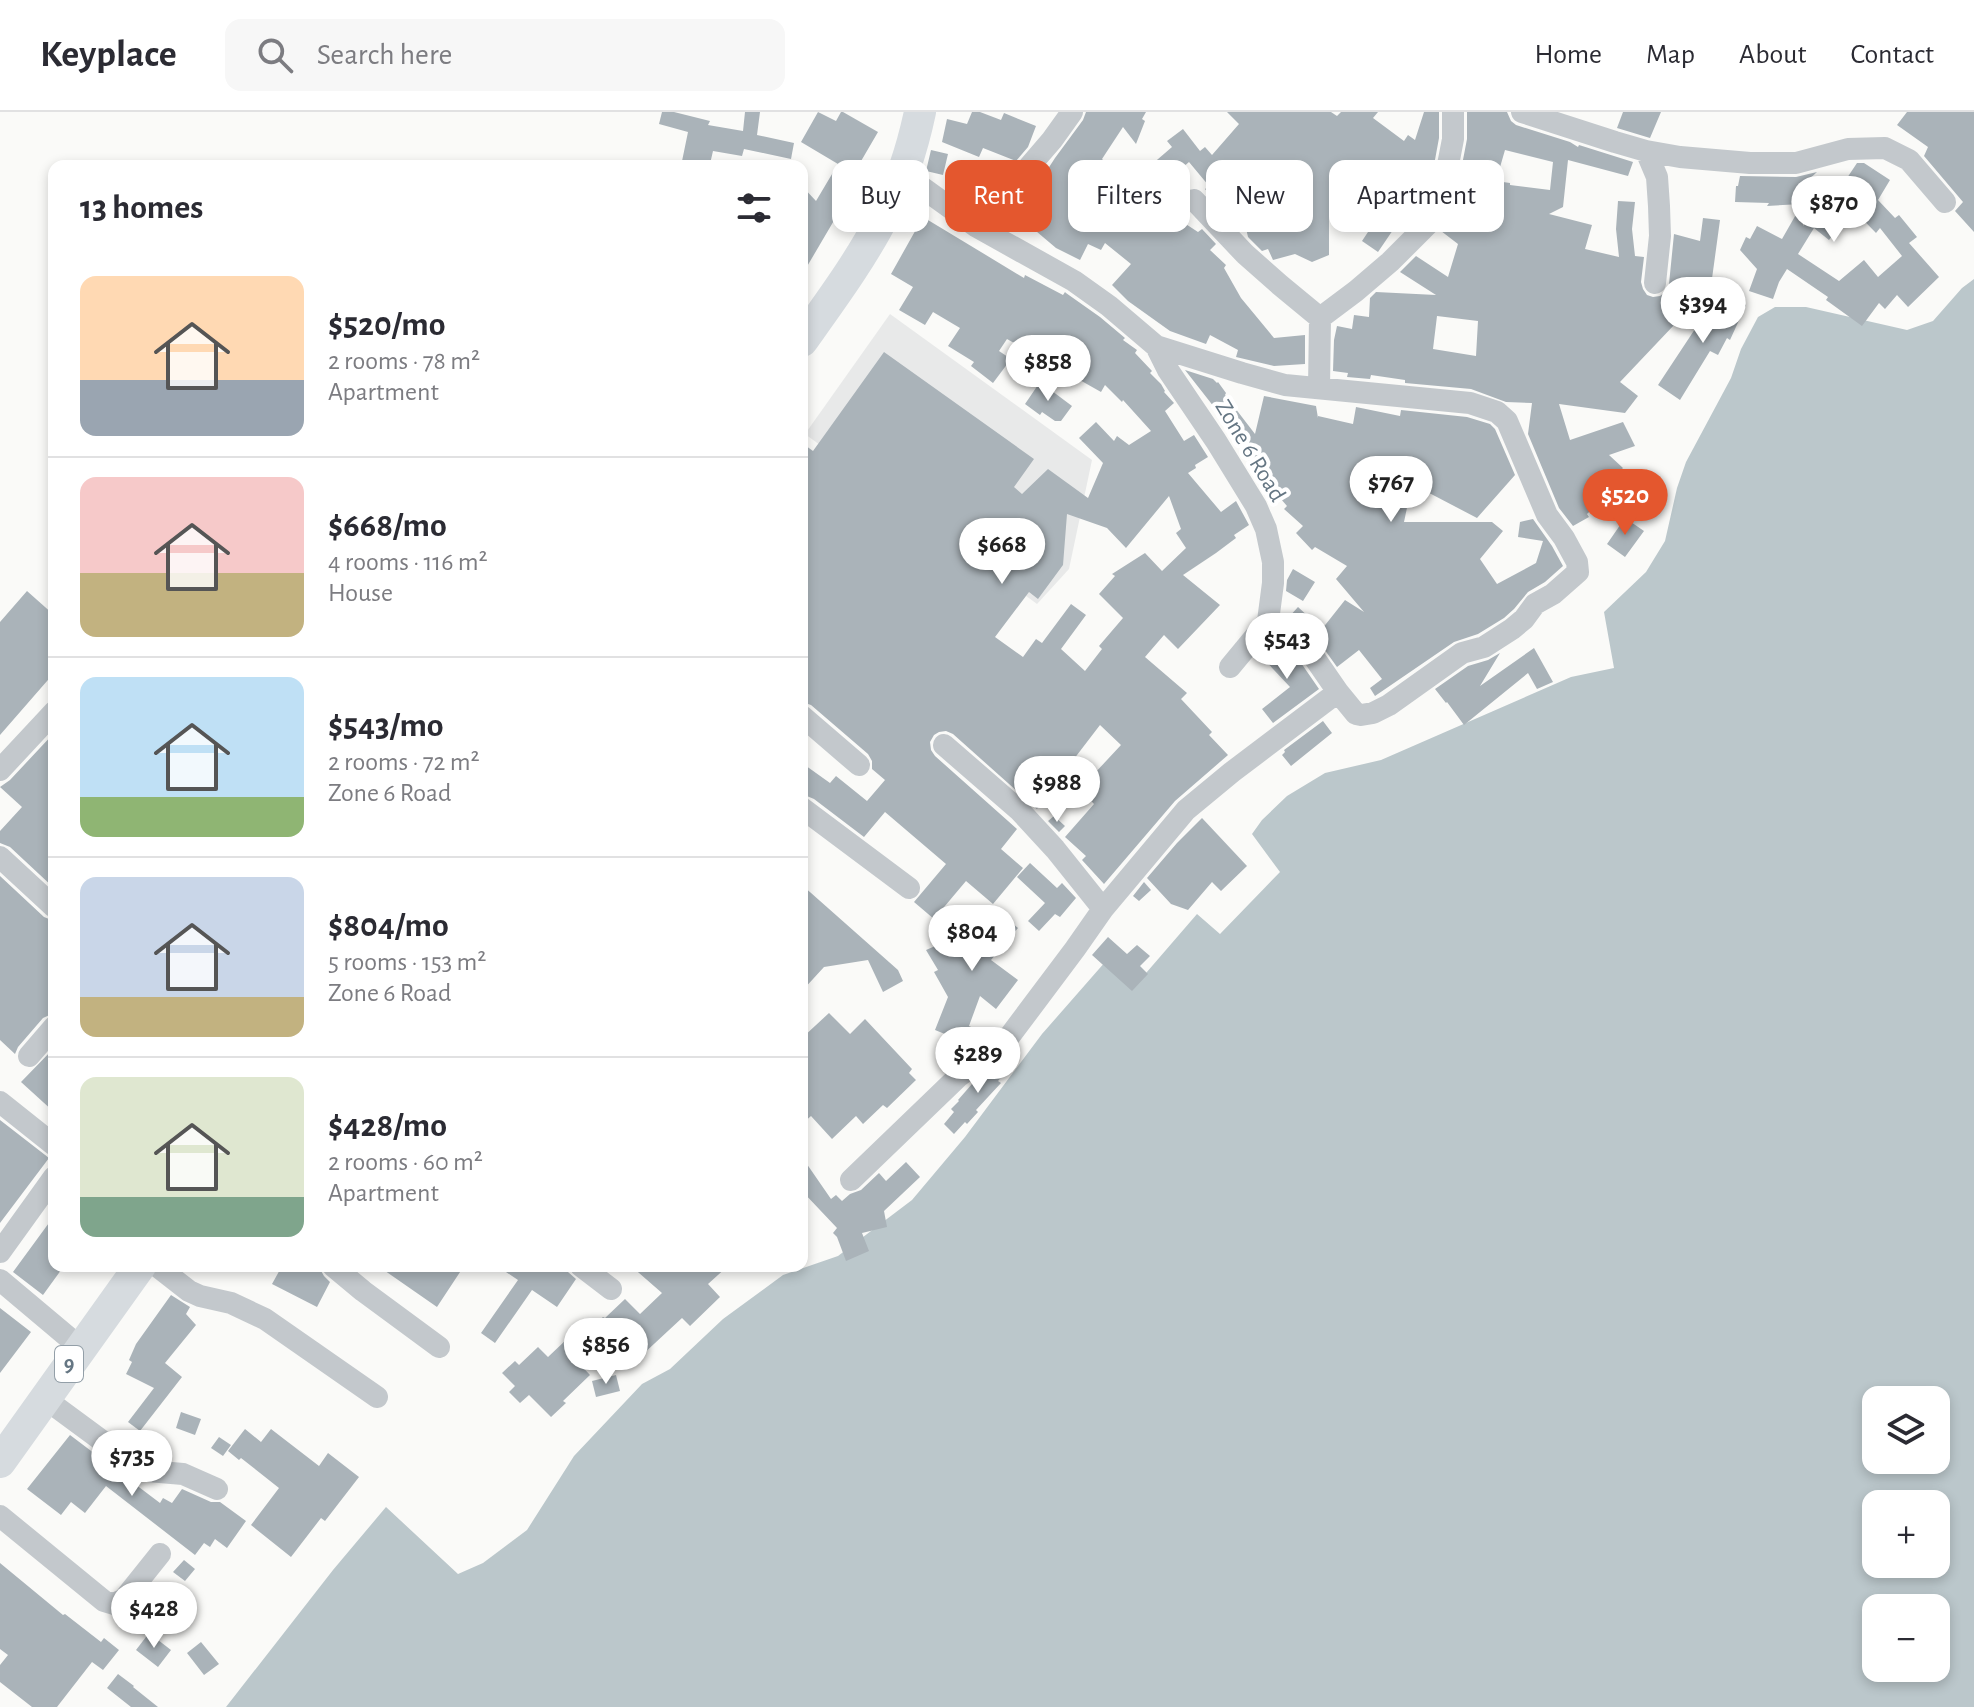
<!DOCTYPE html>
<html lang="en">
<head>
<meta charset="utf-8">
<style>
  body { margin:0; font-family:"Alegreya Sans",sans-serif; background:#f7f7f7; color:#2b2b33; height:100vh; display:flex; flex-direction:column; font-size:30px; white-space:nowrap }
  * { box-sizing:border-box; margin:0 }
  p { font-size:26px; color:#7c7c81 }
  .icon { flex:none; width:44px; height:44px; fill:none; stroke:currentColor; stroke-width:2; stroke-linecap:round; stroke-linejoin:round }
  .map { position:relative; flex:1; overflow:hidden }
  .details { position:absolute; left:48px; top:48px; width:760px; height:1112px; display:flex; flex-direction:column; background:#fff; border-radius:16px; box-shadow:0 4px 12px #0003 }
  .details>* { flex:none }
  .hud { position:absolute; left:832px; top:48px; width:760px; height:72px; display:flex; gap:16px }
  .fabs { position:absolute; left:1862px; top:1274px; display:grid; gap:16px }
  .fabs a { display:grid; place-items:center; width:88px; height:88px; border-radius:16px; background:#fff; box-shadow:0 4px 12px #0003; font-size:40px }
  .price { position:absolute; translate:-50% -68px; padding:0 18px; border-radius:28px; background:#fff; color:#222; font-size:26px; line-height:52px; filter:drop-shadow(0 2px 4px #0008) }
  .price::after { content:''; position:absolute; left:50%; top:48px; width:24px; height:18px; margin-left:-12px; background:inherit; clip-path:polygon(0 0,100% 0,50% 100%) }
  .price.selected { background:#e4572e; color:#fff }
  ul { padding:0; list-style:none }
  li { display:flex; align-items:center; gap:24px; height:200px; padding:0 32px }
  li+li { border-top:2px solid #e1e1e2 }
  li span { display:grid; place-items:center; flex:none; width:224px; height:160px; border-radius:16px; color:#555 }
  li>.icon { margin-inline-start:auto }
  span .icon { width:96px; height:96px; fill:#fffc; stroke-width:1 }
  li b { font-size:34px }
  h2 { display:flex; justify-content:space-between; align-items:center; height:96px; padding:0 32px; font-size:34px }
  .tag { padding:0 28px; border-radius:16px; background:#fff; box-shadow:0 4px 12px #0003; font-size:28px; line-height:72px }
  .tag.selected { background:#e4572e; color:#fff }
  header { display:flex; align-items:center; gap:48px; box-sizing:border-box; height:112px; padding:0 40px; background:#fff; border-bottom:2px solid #e1e1e2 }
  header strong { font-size:38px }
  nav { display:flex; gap:44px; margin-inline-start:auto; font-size:28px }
  .search { width:560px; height:72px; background:#f7f7f7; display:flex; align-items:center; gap:20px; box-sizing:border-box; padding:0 28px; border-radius:16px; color:#7c7c81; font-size:30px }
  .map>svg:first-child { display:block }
</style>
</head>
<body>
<header>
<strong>Keyplace</strong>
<div class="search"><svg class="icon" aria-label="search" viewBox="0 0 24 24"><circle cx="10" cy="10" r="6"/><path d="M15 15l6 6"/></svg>Search here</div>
<nav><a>Home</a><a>Map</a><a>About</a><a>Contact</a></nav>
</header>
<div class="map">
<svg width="1974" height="1595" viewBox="0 0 1974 1595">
  <rect width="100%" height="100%" fill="#fafaf8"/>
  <!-- built -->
  <path fill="#e8e9e9" d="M890,202L1092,348L1069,457L1037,492L805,322Z"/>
  <!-- water -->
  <path fill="#bbc7cb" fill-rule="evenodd" d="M1974,167V1595H226L333,1458L386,1395L458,1462L483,1451L527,1418L574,1344L642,1272L670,1257L723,1207L783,1163L838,1144L912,1088L965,1025L1042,922L1113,841L1140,868L1197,802L1220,822L1280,760L1252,722L1262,708L1287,684L1325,661L1381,648L1571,565L1614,556L1604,500L1646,460L1665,429L1677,376L1686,350L1731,266L1741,237L1758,205L1775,195H1806L1907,218L1933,209L1962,176ZM1876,1288H1936V1348H1876ZM1876,1392H1936V1452H1876ZM1876,1496H1936V1556H1876Z"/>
  <!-- building -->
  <path fill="#aab3b9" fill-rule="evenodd" d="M662,0H674L710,9L708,13L743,19L745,0H760L757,23L794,31L791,47L744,37L742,44L713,39L710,52L701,49L700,54H681L688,20L659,12Z
    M818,0L836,9L841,0H843L878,20L843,80L849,83L802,163V74L816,89L838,52L801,30Z
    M972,0H980L1001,8L1004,1L1036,14L1028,35L1016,49L983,36L979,45L942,30L947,7L967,12Z
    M1086,0H1146L1142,7L1145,9L1136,32L1123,15L1102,47L1103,48L1101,51L1122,65L1114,85L1172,35L1167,29L1183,17L1200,39L1205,35L1212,43L1239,12L1227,0H1331L1337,4L1341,0H1378L1373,6L1404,29L1408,23L1415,28L1424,0H1439V26L1432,64L1424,75L1419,73L1418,75L1396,56L1368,55L1356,75L1344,73L1353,80L1350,86L1380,103L1382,100L1395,110V115L1378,140L1362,129L1368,120L1329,98V143L1312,150L1295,142L1273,148L1268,137L1262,139L1248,125L1245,112L1241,117L1217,92L1205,77L1209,74L1189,50L1166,70L1181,83L1180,90L1182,95L1175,105L1198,120L1202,117L1216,132L1210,138L1226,153L1224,156L1241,186L1274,226L1305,223V252L1274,254L1236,245L1238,238L1210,223L1206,232L1170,219L1128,189L1112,173L1131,152L1105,131L1101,138L1088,132L1080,148L1056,136L1030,114L1037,105L1022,97L1055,46L1083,8Z
    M1467,0H1507L1511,9L1516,13L1570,30L1578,35L1579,33L1633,50L1628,64L1568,48L1563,95L1549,102L1592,113L1585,137L1619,145L1616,117L1618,89L1635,90L1632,117L1635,144L1644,145L1641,170L1643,177L1647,183L1653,185L1660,184L1667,179L1669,172L1674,122L1700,129L1703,106L1720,108L1711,174L1620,270L1638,284L1625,301L1559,292L1570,328L1623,310L1635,334L1609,343L1623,356L1611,369L1616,374L1587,402L1589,405L1573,414L1559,396L1528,322L1532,291L1506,290L1471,277L1405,271V268L1371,263L1370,267L1347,265L1348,261L1333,259L1334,228L1337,214L1352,217L1354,203L1369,205L1370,186L1376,180L1436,183L1400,160L1416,144L1448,165L1458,132L1441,119L1450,103L1464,54L1462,53L1467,27ZM1505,38L1553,50L1550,78L1510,73V71L1496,69ZM1437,204L1478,209L1476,244L1433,237Z
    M1623,0H1661L1650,26L1617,16Z
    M1907,0H1974V120L1955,99L1963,90L1924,44L1928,35L1897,13Z
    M931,38L948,42L943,63L926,59Z
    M1857,51H1864L1890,68L1878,88L1895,106L1899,103L1917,125L1909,131L1939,165L1908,195L1897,183L1885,197L1879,191L1862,214L1826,188L1828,185L1787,157L1779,170L1773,187L1749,179L1757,157L1740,138L1746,125L1750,127L1757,114L1782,127L1802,92L1767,94L1769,91L1735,90L1736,74H1738L1740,64L1796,65L1817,60L1803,73L1810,81L1803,114L1820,93L1838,116L1829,128L1814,116L1798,142L1839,169L1864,148L1878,165L1902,144L1880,116L1876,121L1837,81Z
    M980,66L994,74L975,96L962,87L969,77L972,79Z
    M923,105L1024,166L1025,163L1063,183L1065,180L1066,181L1100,205L1125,226L1123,228L1137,238L1135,241L1152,259L1150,261L1161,272L1165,279L1164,280L1174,291L1165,299L1184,329L1194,323L1208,345L1195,353L1196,356L1188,361L1221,400L1236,389L1249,413L1234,423L1236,426L1216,441L1183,463L1220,493L1178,537L1164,523L1145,545L1187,581L1181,587L1212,620L1209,623L1228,643L1175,689L1104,772L1082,748L1086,744L1065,725L1094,692L1080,677L1121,633L1100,613L1064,660L1062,658L1037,689L1040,692L1037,697L953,622L946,619L939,620L934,623L930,630L931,638L935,644L1017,717L1001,737L1023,756L993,792L966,769L934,807L914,790L946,752L885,700L864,725L814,687L802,682V651L830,671L836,664L867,689L885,668L872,657V649L868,642L811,593L802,590V331L813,339L884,240L1034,347L1014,375L1022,382L1048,357L1088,386L1103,351L1079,326L1096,310L1114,329L1117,324L1129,333L1151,319L1123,288L1122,290L1105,273L1101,280L1007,227L999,239L1011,247L993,271L971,254L974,250L948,234L960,216L933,200L925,213L899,198L913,175L891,162ZM1169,384L1181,417L1176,421L1186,436L1162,459L1145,441L1112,462L1115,464L1099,482L1123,506L1099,534L1102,537L1085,559L1061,537L1086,503L1071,492L1042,531L1036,527L1023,545L995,525L1029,480L1038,487L1063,453L1067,402L1107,416L1126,436Z
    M1719,181L1746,193L1730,228L1727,226L1718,243L1710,239L1680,288L1658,273L1697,214L1702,215Z
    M1185,258L1213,267L1217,271L1218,270L1226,281L1225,283L1255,322L1264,284L1316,294L1318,306V304L1353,312L1356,295L1400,304L1401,298L1467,305L1490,312L1495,317L1515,363L1477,406L1412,372L1404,410H1492L1503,419L1480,447L1497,472L1536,451L1543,429L1518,425L1520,410L1533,407L1552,434L1563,454L1545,470L1528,480L1514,497L1504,506L1478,522L1454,530L1375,584L1370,576L1382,567L1359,538L1337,555L1317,527L1288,506L1298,495L1322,517L1345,488L1364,500L1336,467L1347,454L1315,435L1312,438L1296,421L1303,414L1284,397L1287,394L1248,349L1250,348L1244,341L1247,337Z
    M1040,270L1072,294L1061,309H1055L1042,300L1040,303L1025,292Z
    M1625,406L1644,419L1625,445L1607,432Z
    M1293,457L1315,470L1303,489L1286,479L1287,468Z
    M27,479L54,503V561L0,623V510Z
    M1271,528L1299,548L1319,577L1273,611L1262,597L1290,575L1259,542Z
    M1534,536L1553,570L1537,577L1528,561L1464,613L1447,590L1446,591L1435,577L1468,554L1488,548L1500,541L1480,574Z
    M1323,609L1332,621L1291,654L1282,643L1285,640L1284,638Z
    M54,621V776L10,735L0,731V719L22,695L0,675L10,668Z
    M1054,704L1065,714L1059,720L1048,709Z
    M1202,706L1247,754L1221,779L1212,770L1188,798L1171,792L1147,766L1177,731Z
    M1030,751L1057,776L1062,771L1076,786L1060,805L1055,802L1039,819L1028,809L1045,791L1017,765Z
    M0,764L44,805L54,809V901L43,906L18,935L15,942L0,928Z
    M1144,770L1151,778L1139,789L1133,784Z
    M802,773L898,858L903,869L883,880L868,848L824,855L802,879Z
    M991,794L1018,816L991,848L1018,868L996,897L980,884L969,914L978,918L972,933L935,918L948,885L934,860L938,858L926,838L970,819Z
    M1108,825L1127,842L1137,833L1150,844L1140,854L1148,862L1132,879L1092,843Z
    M829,901L850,922L865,907L912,957L909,961L916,968L887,996L883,993L863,1012L856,1004L832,1027L811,1004L802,1012V926Z
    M54,936V1000L21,970Z
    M1013,941L1019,946L998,969L1001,971L976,998L978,1000L967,1012L965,1010L954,1022L944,1012L954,1000L951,997L959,989L958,988L972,972Z
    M0,1008L49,1046L0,1111Z
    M802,1045L831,1087L836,1083L842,1089L850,1082L861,1078L879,1061L886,1069L906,1050L920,1065L884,1099L887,1115L862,1121L869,1139L846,1149L837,1125L833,1121L837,1116L802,1079Z
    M54,1104V1154H64L43,1183L13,1160Z
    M282,1154H315L320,1157L324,1164L330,1170L317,1195L272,1172Z
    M378,1154H464L437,1195Z
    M497,1154H567L568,1160L576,1167L557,1195L532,1178L495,1231L481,1221L518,1168Z
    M631,1154H728L708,1172L720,1185L690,1214L682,1206L627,1257L590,1217L603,1205L605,1206L625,1187L640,1202L662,1181Z
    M171,1183L190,1195L186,1202L196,1213L165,1251L182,1265L140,1319L128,1310L154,1276L126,1262L132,1250L129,1248L136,1232Z
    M0,1196L31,1220L0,1261Z
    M567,1227L578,1239L573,1245L590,1263L563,1289L566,1291L551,1305L529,1283L520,1291L509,1280L515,1274L502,1261L515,1249L519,1253L538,1235L548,1245Z
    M616,1263L620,1279L596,1285L592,1269Z
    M181,1300L201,1307L195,1323L176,1316Z
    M245,1317L261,1330L271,1317L319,1354L328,1341L359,1365L325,1409L321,1406L291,1445L251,1413L279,1376L241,1346L239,1348L228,1339Z
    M70,1323L160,1391L163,1386L172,1391L182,1377L211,1390H220L246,1409L227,1436L215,1427L210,1435L204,1431L195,1443L106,1374L85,1401L71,1390L61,1403L27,1377Z
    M219,1325L231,1333L223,1344L211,1336Z
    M184,1448L195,1457L185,1469L173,1460Z
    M0,1451L63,1503L65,1502L101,1530L104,1526L119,1538L103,1558L92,1550L57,1595H32L0,1570V1553L8,1543L0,1537Z
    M149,1521L171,1538L158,1555L136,1538Z
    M201,1530L219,1552L204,1563L187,1541Z
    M118,1562L134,1574L133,1575L158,1595H131L107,1576Z"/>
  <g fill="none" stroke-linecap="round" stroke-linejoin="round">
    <!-- minor -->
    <path stroke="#c3c8cc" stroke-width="22" d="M1522,0L1615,30L1646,39L1680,45L1750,51H1796L1848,37L1885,36L1909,48L1945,90
      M1646,39L1657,65L1659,94L1660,124L1655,171
      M1194,88L1245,142L1280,173L1320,206
      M977,115L1052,28L1072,0
      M1156,234L1242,261L1285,273L1470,291L1497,300L1507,309L1547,403L1564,426L1577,450L1578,460L1553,482L1535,492L1524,507L1512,517L1484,535L1462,541L1389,593L1373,601L1361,603L1356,602L1338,580
      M1319,276L1320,206L1356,179L1390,150L1430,110L1437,99L1442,84L1453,27V0
      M1230,555L1268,509
      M802,604L859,653
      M944,633L1020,699L1055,737L1103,797
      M0,658L54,600
      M802,696L909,776
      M0,745L54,795
      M29,944L54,915
      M0,990L54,1033
      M851,1068L959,964L1000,934L1009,925L1075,837L1103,797L1186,698L1232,660L1338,580L1309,538L1268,509L1273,471V450L1266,417L1256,394L1216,329L1168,258L1156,234L1109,194L1074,169L977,115L902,61
      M0,1140L54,1065
      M157,1154L189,1179L200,1184L231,1191L265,1207L377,1285
      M333,1154L363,1179L439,1235
      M581,1154L611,1177
      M0,1168L81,1236
      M44,1286L139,1356L148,1359L183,1362L217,1377
      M0,1404L104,1489L114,1492L124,1487L160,1442"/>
    <!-- highway -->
    <path stroke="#d6dbdf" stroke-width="32" d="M802,229C832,187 863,145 886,99C902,69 913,33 920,0
      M0,1350L140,1154"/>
  </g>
  <g text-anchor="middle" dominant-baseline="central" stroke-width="8" stroke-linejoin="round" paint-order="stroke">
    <!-- shield labels -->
    <rect fill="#fff" stroke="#939fa8" stroke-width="2" x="55" y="1234" width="28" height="36" rx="6"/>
    <g font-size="22" font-weight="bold" fill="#657683">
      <text x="69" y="1252">9</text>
    </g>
    <!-- street labels -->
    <g font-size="24" fill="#657683" stroke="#fff">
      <text transform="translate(1250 339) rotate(59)">Zone 6 Road</text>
    </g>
  </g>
</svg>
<div class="fabs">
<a><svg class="icon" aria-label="layers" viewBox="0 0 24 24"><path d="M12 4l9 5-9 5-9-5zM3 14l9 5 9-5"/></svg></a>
<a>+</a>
<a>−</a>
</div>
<b class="price" style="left:1834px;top:132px">$870</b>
<b class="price" style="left:1703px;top:233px">$394</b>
<b class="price" style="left:1048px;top:291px">$858</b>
<b class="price" style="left:1391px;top:412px">$767</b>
<b class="price selected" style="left:1625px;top:425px">$520</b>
<b class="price" style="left:1002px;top:474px">$668</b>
<b class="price" style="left:1287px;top:569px">$543</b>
<b class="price" style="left:1057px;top:712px">$988</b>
<b class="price" style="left:972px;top:861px">$804</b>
<b class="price" style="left:978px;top:983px">$289</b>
<b class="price" style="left:606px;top:1274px">$856</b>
<b class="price" style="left:132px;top:1386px">$735</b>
<b class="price" style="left:154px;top:1538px">$428</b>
<div class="hud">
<a class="tag">Buy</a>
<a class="tag selected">Rent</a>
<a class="tag">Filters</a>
<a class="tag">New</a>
<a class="tag">Apartment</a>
</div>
<section class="details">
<h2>13 homes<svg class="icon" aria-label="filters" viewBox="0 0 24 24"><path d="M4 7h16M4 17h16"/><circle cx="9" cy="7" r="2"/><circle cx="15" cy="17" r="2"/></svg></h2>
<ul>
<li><span style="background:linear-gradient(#ffd9b3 65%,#9aa5b1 0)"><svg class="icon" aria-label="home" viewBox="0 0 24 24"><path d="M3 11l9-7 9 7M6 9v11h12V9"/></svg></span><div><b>$520/mo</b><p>2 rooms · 78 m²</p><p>Apartment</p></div></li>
<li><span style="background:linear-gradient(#f6c9c9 60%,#c2b280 0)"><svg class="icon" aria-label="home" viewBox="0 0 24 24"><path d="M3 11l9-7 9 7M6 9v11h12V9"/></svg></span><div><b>$668/mo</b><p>4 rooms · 116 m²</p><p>House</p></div></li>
<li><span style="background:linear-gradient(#bfe0f5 75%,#8fb573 0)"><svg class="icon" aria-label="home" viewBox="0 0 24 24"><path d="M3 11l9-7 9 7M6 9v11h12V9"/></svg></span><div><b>$543/mo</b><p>2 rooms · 72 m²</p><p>Zone 6 Road</p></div></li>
<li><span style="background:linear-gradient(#c9d6e8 75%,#c2b280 0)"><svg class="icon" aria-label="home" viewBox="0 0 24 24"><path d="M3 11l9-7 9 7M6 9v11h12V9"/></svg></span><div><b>$804/mo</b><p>5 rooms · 153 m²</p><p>Zone 6 Road</p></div></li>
<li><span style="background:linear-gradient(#dfe7d0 75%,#7fa58c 0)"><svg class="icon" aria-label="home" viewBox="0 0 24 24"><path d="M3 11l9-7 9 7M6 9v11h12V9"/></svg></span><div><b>$428/mo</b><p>2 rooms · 60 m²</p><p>Apartment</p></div></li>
</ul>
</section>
</div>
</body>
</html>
